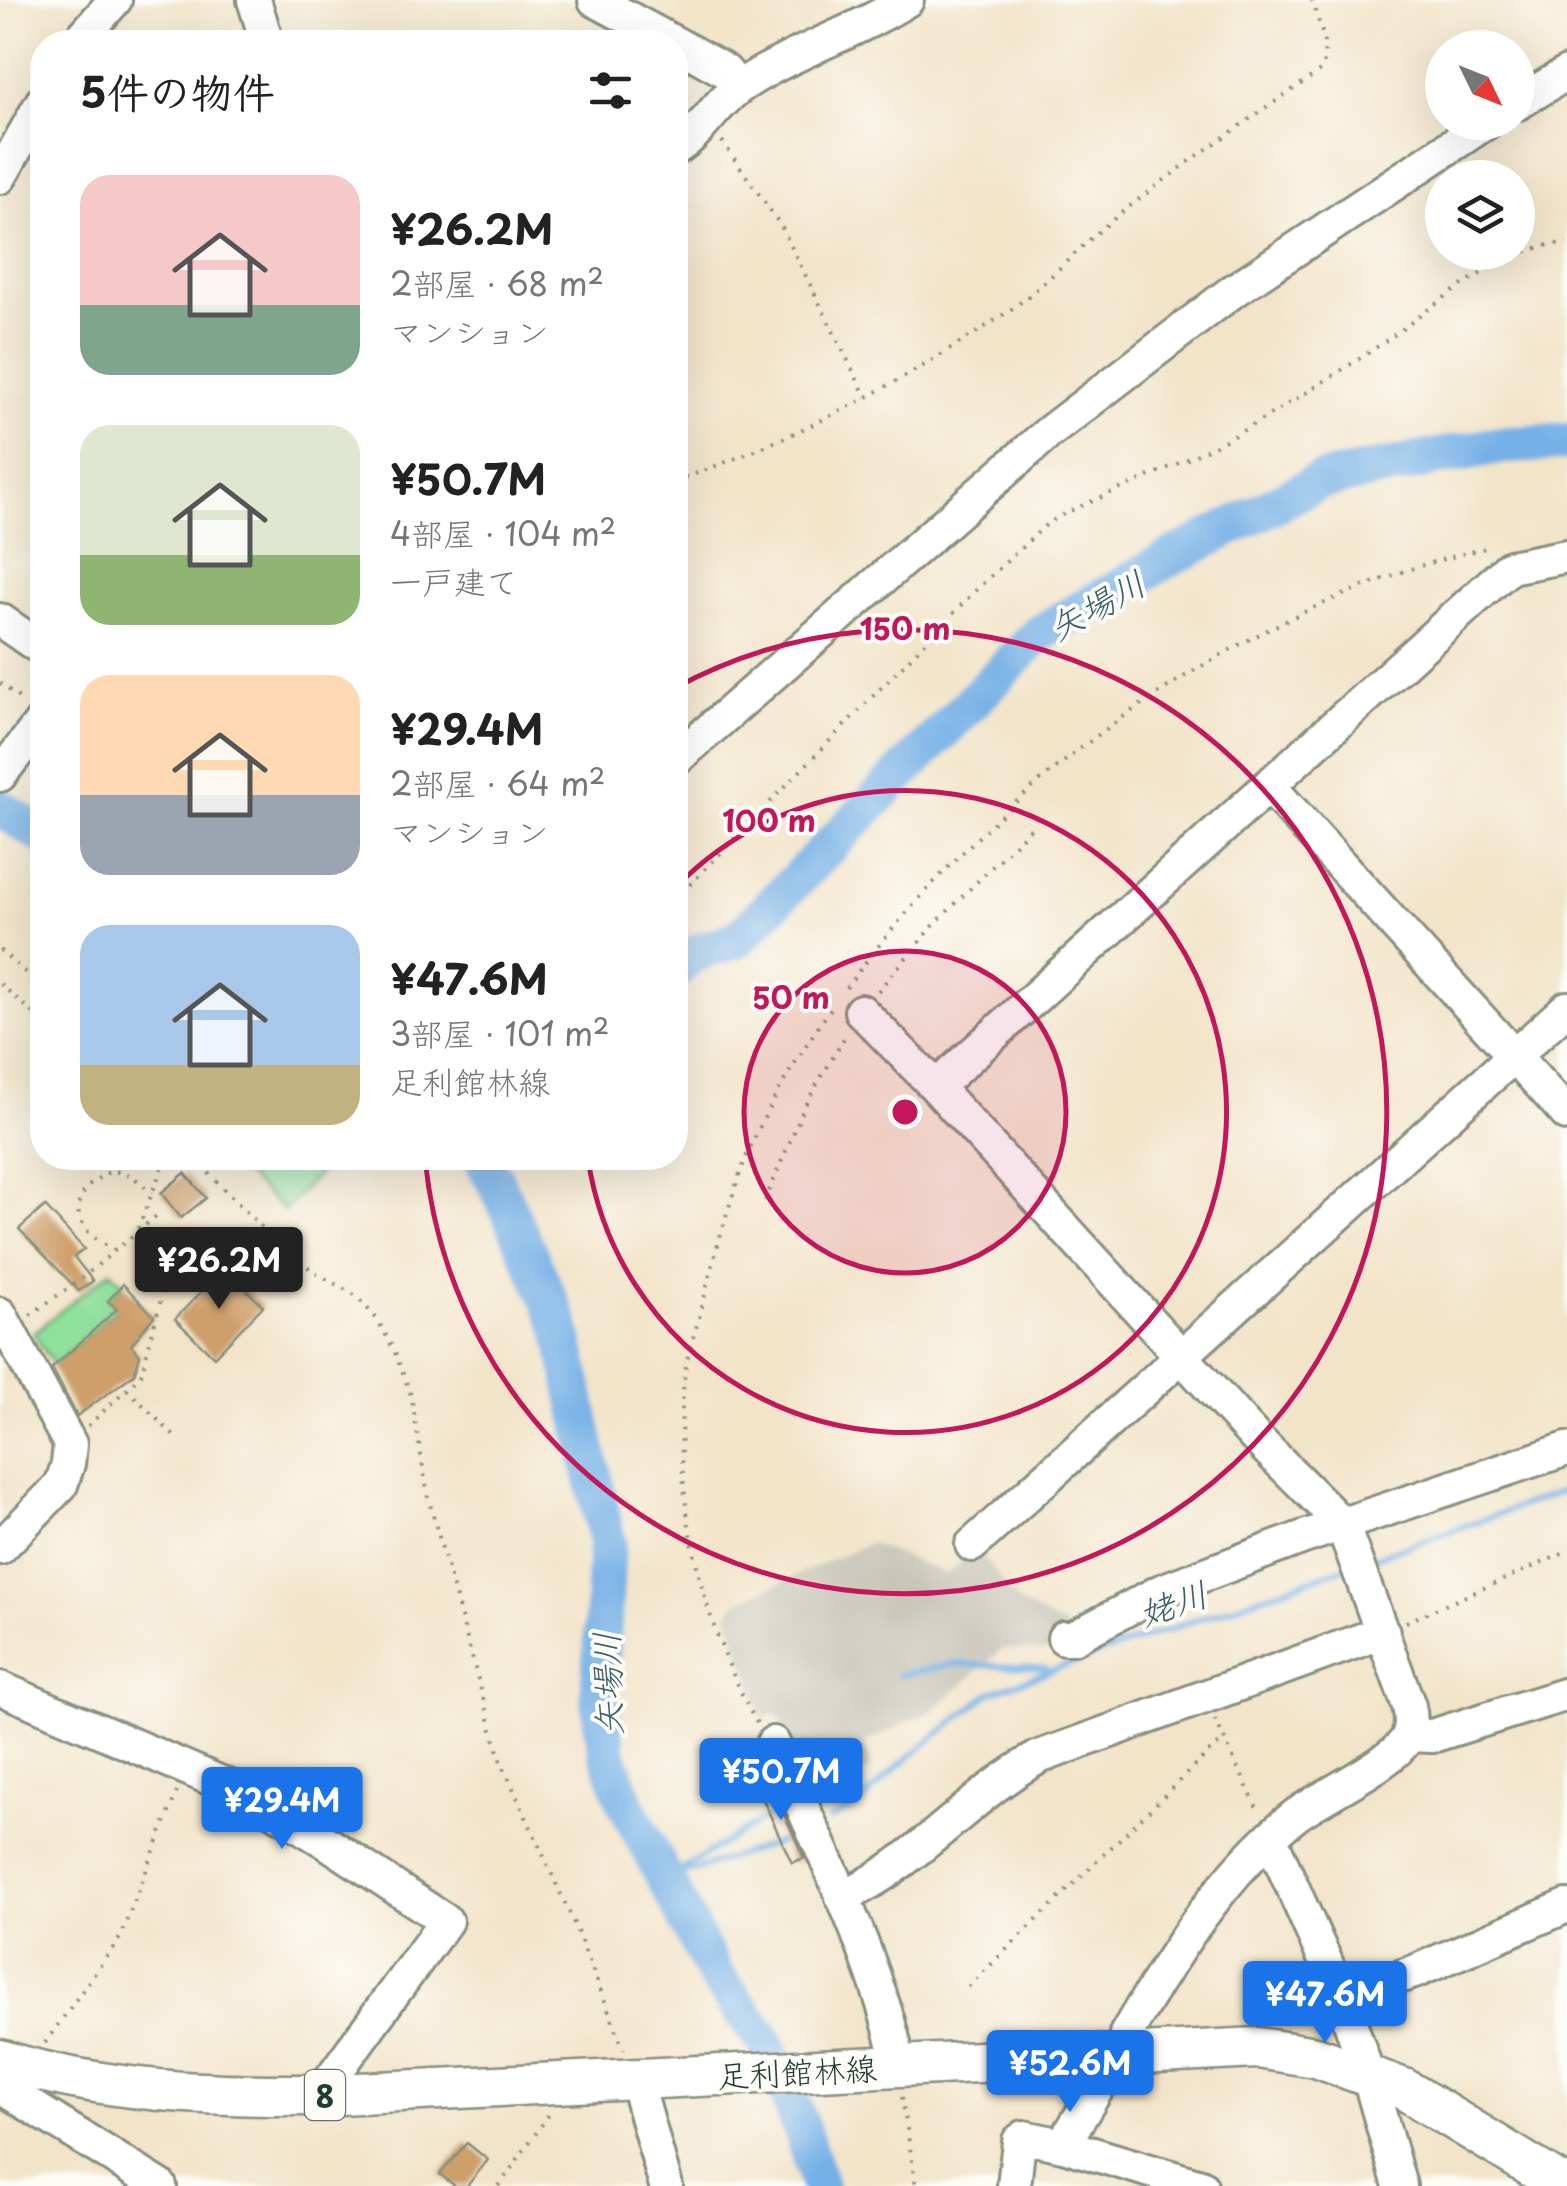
<!DOCTYPE html>
<html lang="ja">
<head>
<meta charset="utf-8">
<style>
  body { margin:0; font-family:"Playpen Sans","Klee One",sans-serif; background:#f6f6f6; color:#222; height:100vh; display:flex; flex-direction:column; font-size:38px; white-space:nowrap }
  * { box-sizing:border-box; margin:0 }
  p { font-size:32px; color:#767676 }
  .icon { flex:none; width:55px; height:55px; fill:none; stroke:currentColor; stroke-width:2; stroke-linecap:round; stroke-linejoin:round }
  .map { position:relative; flex:1; overflow:hidden }
  .sheet { position:absolute; left:30px; top:30px; width:658px; height:1140px; display:flex; flex-direction:column; background:#fff; border-radius:40px; box-shadow:0 10px 40px #0002 }
  .sheet>* { flex:none }
  .needle { width:65px; rotate:133deg }
  .fabs { position:absolute; left:1425px; top:30px; display:grid; gap:20px }
  .fabs a { display:grid; place-items:center; width:110px; height:110px; border-radius:50%; background:#fff; box-shadow:0 10px 40px #0002; font-size:50px }
  .price { position:absolute; translate:-50% -85px; padding:0 22px; border-radius:10px; background:#1a73e8; color:#fff; font-size:32px; line-height:65px; filter:drop-shadow(0 2px 5px #0008) }
  .price::after { content:''; position:absolute; left:50%; top:60px; width:30px; height:22px; margin-left:-15px; background:inherit; clip-path:polygon(0 0,100% 0,50% 100%) }
  .price.on { background:#222; color:#fff }
  ul { padding:0; list-style:none }
  li { display:flex; align-items:center; gap:30px; height:250px; padding:0 50px }
  li span { display:grid; place-items:center; flex:none; width:280px; height:200px; border-radius:30px; color:#555 }
  li>.icon { margin-inline-start:auto }
  span .icon { width:120px; height:120px; fill:#fffc; stroke-width:1 }
  li b { font-size:42px }
  h2 { display:flex; justify-content:space-between; align-items:center; height:120px; padding:0 50px; font-size:42px }
  .map>svg:first-child { display:block }
</style>
</head>
<body>
<div class="map">
<svg width="1567" height="2186" viewBox="0 0 1567 2186">
  <rect width="100%" height="100%" fill="#fdfcf7"/>
  <filter id="ink" filterUnits="userSpaceOnUse"><feTurbulence type="fractalNoise" baseFrequency=".01" numOctaves="2"/><feDisplacementMap in="SourceGraphic" scale="20" xChannelSelector="R" yChannelSelector="G"/><feConvolveMatrix kernelMatrix="1 2 1 2 8 2 1 2 1" color-interpolation-filters="sRGB"/></filter>
  <filter id="wash" filterUnits="userSpaceOnUse"><feTurbulence type="fractalNoise" baseFrequency=".0048" numOctaves="4" result="noise"/><feDisplacementMap in="SourceGraphic" scale="40" xChannelSelector="R" yChannelSelector="G"/><feGaussianBlur stdDeviation="2.25" result="paint"/><feColorMatrix in="noise" values="0 0 0 0 0 0 0 0 0 0 0 0 0 0 0 0 0 1.4 0 .05"/><feComposite in="paint" operator="in"/></filter>
  <g filter="url(#wash)">
    <rect width="100%" height="100%" fill="#f2e4c9"/>
    <!-- industrial -->
    <path fill="#c7c5b8" d="M869,1543L947,1574L977,1549L1019,1603L1065,1627L1064,1652L1002,1649L932,1711L864,1743L873,1768L837,1783L845,1801L823,1810L777,1713L763,1718L728,1615L735,1603Z"/>
    <!-- green -->
    <path fill="#8fdf9d" stroke="#578e68" stroke-width="2.5" d="M226,1158H360L348,1170L332,1160L284,1210Z
      M111,1271L123,1284L109,1300L117,1309L54,1366L33,1333Z"/>
    <g fill="none" stroke-linecap="round" stroke-linejoin="round">
      <!-- stream -->
      <path stroke="#75b0e6" stroke-width="6" d="M1365,1561L1567,1490
        M899,1675L955,1664L1046,1668
        M829,1820L856,1807L897,1767L991,1692L1349,1566
        M674,1874L768,1816
        M664,1880L782,1841"/>
      <!-- river -->
      <path stroke="#75b0e6" stroke-width="38" d="M0,808L42,835
        M675,971L688,956L738,939L1039,634L1161,563L1320,481L1494,446L1567,442
        M481,1158L497,1184L561,1325L607,1541L599,1701L607,1752L626,1804L715,1975L765,2041L799,2122L819,2186"/>
    </g>
    <g id="blocks">
      <!-- building -->
      <path fill="#ce9f6a" d="M185,1173L206,1198L181,1218L161,1193Z
        M45,1206L84,1249L74,1257L93,1281L79,1291L19,1229Z
        M224,1268L263,1306L214,1357L175,1319Z
        M123,1284L154,1316L131,1345L140,1355L134,1374L77,1416L52,1368L117,1309L108,1301Z
        M770,1783L804,1858L792,1863L758,1789Z
        M467,2143L488,2160L467,2186H455L440,2174Z"/>
    </g>
  </g>
  <g filter="url(#ink)">
    <use href="#blocks" fill-opacity="0" stroke="#88907e" stroke-width="2.5"/>
    <g fill="none" stroke-linecap="round" stroke-linejoin="round">
      <!-- minor casing -->
      <g stroke="#88907e" stroke-width="38">
        <path id="minor" d="M254,0L267,42
          M595,0L673,42
          M78,42L115,0
          M675,43L725,71L738,87
          M1518,103L1567,73
          M675,149C702,133 716,102 742,85C794,51 855,33 907,0
          M0,177L42,102
          M0,620L42,649
          M675,760L1048,433L1233,291L1487,122
          M0,775L42,721
          M1270,787L1567,1114
          M861,1011L936,1087L1256,1438L1342,1524L1409,1706C1411,1715 1412,1727 1408,1736C1398,1761 1321,1796 1296,1815C1224,1871 1171,1957 1126,2034
          M936,1087L1510,567L1567,556
          M0,1314L70,1444L68,1464L61,1485L0,1548
          M972,1545L1567,1008
          M1064,1638H1073L1161,1591L1304,1537L1567,1449
          M0,1688L249,1795L323,1840L446,1921L319,2095
          M1409,1735L1432,1736L1567,1694
          M773,1743C819,1845 876,1955 899,2065
          M1270,1837L1341,1996L1368,2074L1400,2186
          M842,1897C917,1864 968,1796 1039,1757L1383,1632
          M1341,1996L1414,1972L1567,1906
          M636,2080L666,2186
          M7,2091L160,2186
          M1063,2145L1108,2071
          M1014,2186L1019,2141L1024,2137L1063,2145L1201,2186"/>
      </g>
      <!-- major casing -->
      <g stroke="#88907e" stroke-width="45">
        <path id="major" d="M0,2060C104,2092 211,2096 319,2095L1258,2048L1316,2057L1404,2089L1564,2186"/>
      </g>
      <!-- path -->
      <path stroke="#88907e" stroke-width="4" stroke-dasharray="2.5 8" stroke-linecap="butt" d="M722,141L781,226L866,397
        M675,481C793,440 904,383 1007,312C1044,287 1075,251 1110,222C1177,168 1248,120 1320,71C1332,50 1318,22 1312,0
        M0,683L24,702
        M675,900L977,589L1047,524L1064,514C1129,484 1196,459 1258,422C1301,396 1345,369 1387,340C1438,304 1502,246 1567,243
        M0,950L42,987
        M0,984L42,1020
        M846,988C986,799 1180,651 1402,572C1430,562 1460,555 1489,547
        M878,991L934,925L1033,826
        M166,1158L137,1231L202,1292
        M194,1158L279,1245L316,1273L355,1295L377,1319L394,1350L411,1395L428,1497L500,1759L573,1921L624,2049
        M765,1201L805,1105L846,1035
        M115,1250C81,1235 62,1206 97,1179C104,1174 110,1170 119,1172C132,1173 142,1185 152,1193
        M30,1315L81,1279L161,1212
        M127,1389L174,1436
        M88,1426L141,1375L171,1262
        M1406,1622L1567,1552
        M1215,1719L1258,1810
        M757,1723C749,1711 743,1696 737,1683C694,1591 674,1482 684,1380C686,1356 696,1330 702,1307C713,1260 726,1213 742,1168C761,1116 802,1048 835,1003
        M968,1987L1212,1749L1225,1741
        M45,2043L120,1938L177,1792
        M902,2097L916,2186
        M499,2186L550,2113"/>
      <!-- minor -->
      <use href="#minor" stroke="#fff" stroke-width="32"/>
      <!-- major -->
      <use href="#major" stroke="#fff" stroke-width="40"/>
    </g>
  </g>
  <!-- distance rings -->
  <circle cx="905" cy="1112" r="161" fill="#c2185b" fill-opacity=".12"/>
  <g fill="none" stroke="#c2185b" stroke-width="5">
    <circle cx="905" cy="1112" r="161"/>
    <path d="M676 887A321 321 0 1 1 588 1159"/>
    <path d="M675 688A482 482 0 1 1 425 1158"/>
  </g>
  <g text-anchor="middle" dominant-baseline="central" stroke-width="8" stroke-linejoin="round" paint-order="stroke">
    <!-- shield labels -->
    <rect fill="#fdfcf7" stroke="#62766e" stroke-width="2.5" x="305" y="2070" width="40" height="50" rx="8"/>
    <g font-size="30" font-weight="bold" fill="#1f3d34">
      <text x="325" y="2095">8</text>
    </g>
    <!-- street labels -->
    <g font-size="32" fill="#1f3d34" stroke="#fdfcf7">
      <text transform="translate(797 2071) rotate(-3)">足利館林線</text>
    </g>
    <!-- water labels -->
    <g font-size="35" font-style="italic" fill="#396069" stroke="#fdfcf7">
      <text transform="translate(1096 604) rotate(-29)">矢場川</text>
      <text transform="translate(1173 1602) rotate(-19)">姥川</text>
      <text transform="translate(606 1684) rotate(-92)">矢場川</text>
    </g>
  </g>
  <circle cx="905" cy="1112" r="15" fill="#c2185b" stroke="#fdfcf7" stroke-width="5"/>
  <g font-size="30" text-anchor="middle" font-weight="bold" fill="#c2185b" stroke="#fdfcf7" stroke-width="8" stroke-linejoin="round" paint-order="stroke">
    <text x="905" y="640">150 m</text>
    <text x="769" y="832">100 m</text>
    <text x="791" y="1009">50 m</text>
  </g>
</svg>
<div class="fabs">
<a><svg class="needle" viewBox="-14 -14 28 28"><path d="M0-13l5 13h-10z" fill="#e53935"/><path d="M0 13l5-13h-10z" fill="#767676"/></svg></a>
<a><svg class="icon" aria-label="layers" viewBox="0 0 24 24"><path d="M12 4l9 5-9 5-9-5zM3 14l9 5 9-5"/></svg></a>
</div>
<b class="price on" style="left:219px;top:1312px">¥26.2M</b>
<b class="price" style="left:781px;top:1823px">¥50.7M</b>
<b class="price" style="left:282px;top:1852px">¥29.4M</b>
<b class="price" style="left:1325px;top:2046px">¥47.6M</b>
<b class="price" style="left:1070px;top:2115px">¥52.6M</b>
<section class="sheet">
<h2>5件の物件<svg class="icon" aria-label="filters" viewBox="0 0 24 24"><path d="M4 7h16M4 17h16"/><circle cx="9" cy="7" r="2"/><circle cx="15" cy="17" r="2"/></svg></h2>
<ul>
<li><span style="background:linear-gradient(#f6c9c9 65%,#7fa58c 0)"><svg class="icon" aria-label="home" viewBox="0 0 24 24"><path d="M3 11l9-7 9 7M6 9v11h12V9"/></svg></span><div><b>¥26.2M</b><p>2部屋 · 68 m²</p><p>マンション</p></div></li>
<li><span style="background:linear-gradient(#dfe7d0 65%,#8fb573 0)"><svg class="icon" aria-label="home" viewBox="0 0 24 24"><path d="M3 11l9-7 9 7M6 9v11h12V9"/></svg></span><div><b>¥50.7M</b><p>4部屋 · 104 m²</p><p>一戸建て</p></div></li>
<li><span style="background:linear-gradient(#ffd9b3 60%,#9aa5b1 0)"><svg class="icon" aria-label="home" viewBox="0 0 24 24"><path d="M3 11l9-7 9 7M6 9v11h12V9"/></svg></span><div><b>¥29.4M</b><p>2部屋 · 64 m²</p><p>マンション</p></div></li>
<li><span style="background:linear-gradient(#a9c7e8 70%,#c2b280 0)"><svg class="icon" aria-label="home" viewBox="0 0 24 24"><path d="M3 11l9-7 9 7M6 9v11h12V9"/></svg></span><div><b>¥47.6M</b><p>3部屋 · 101 m²</p><p>足利館林線</p></div></li>
</ul>
</section>
</div>
</body>
</html>
